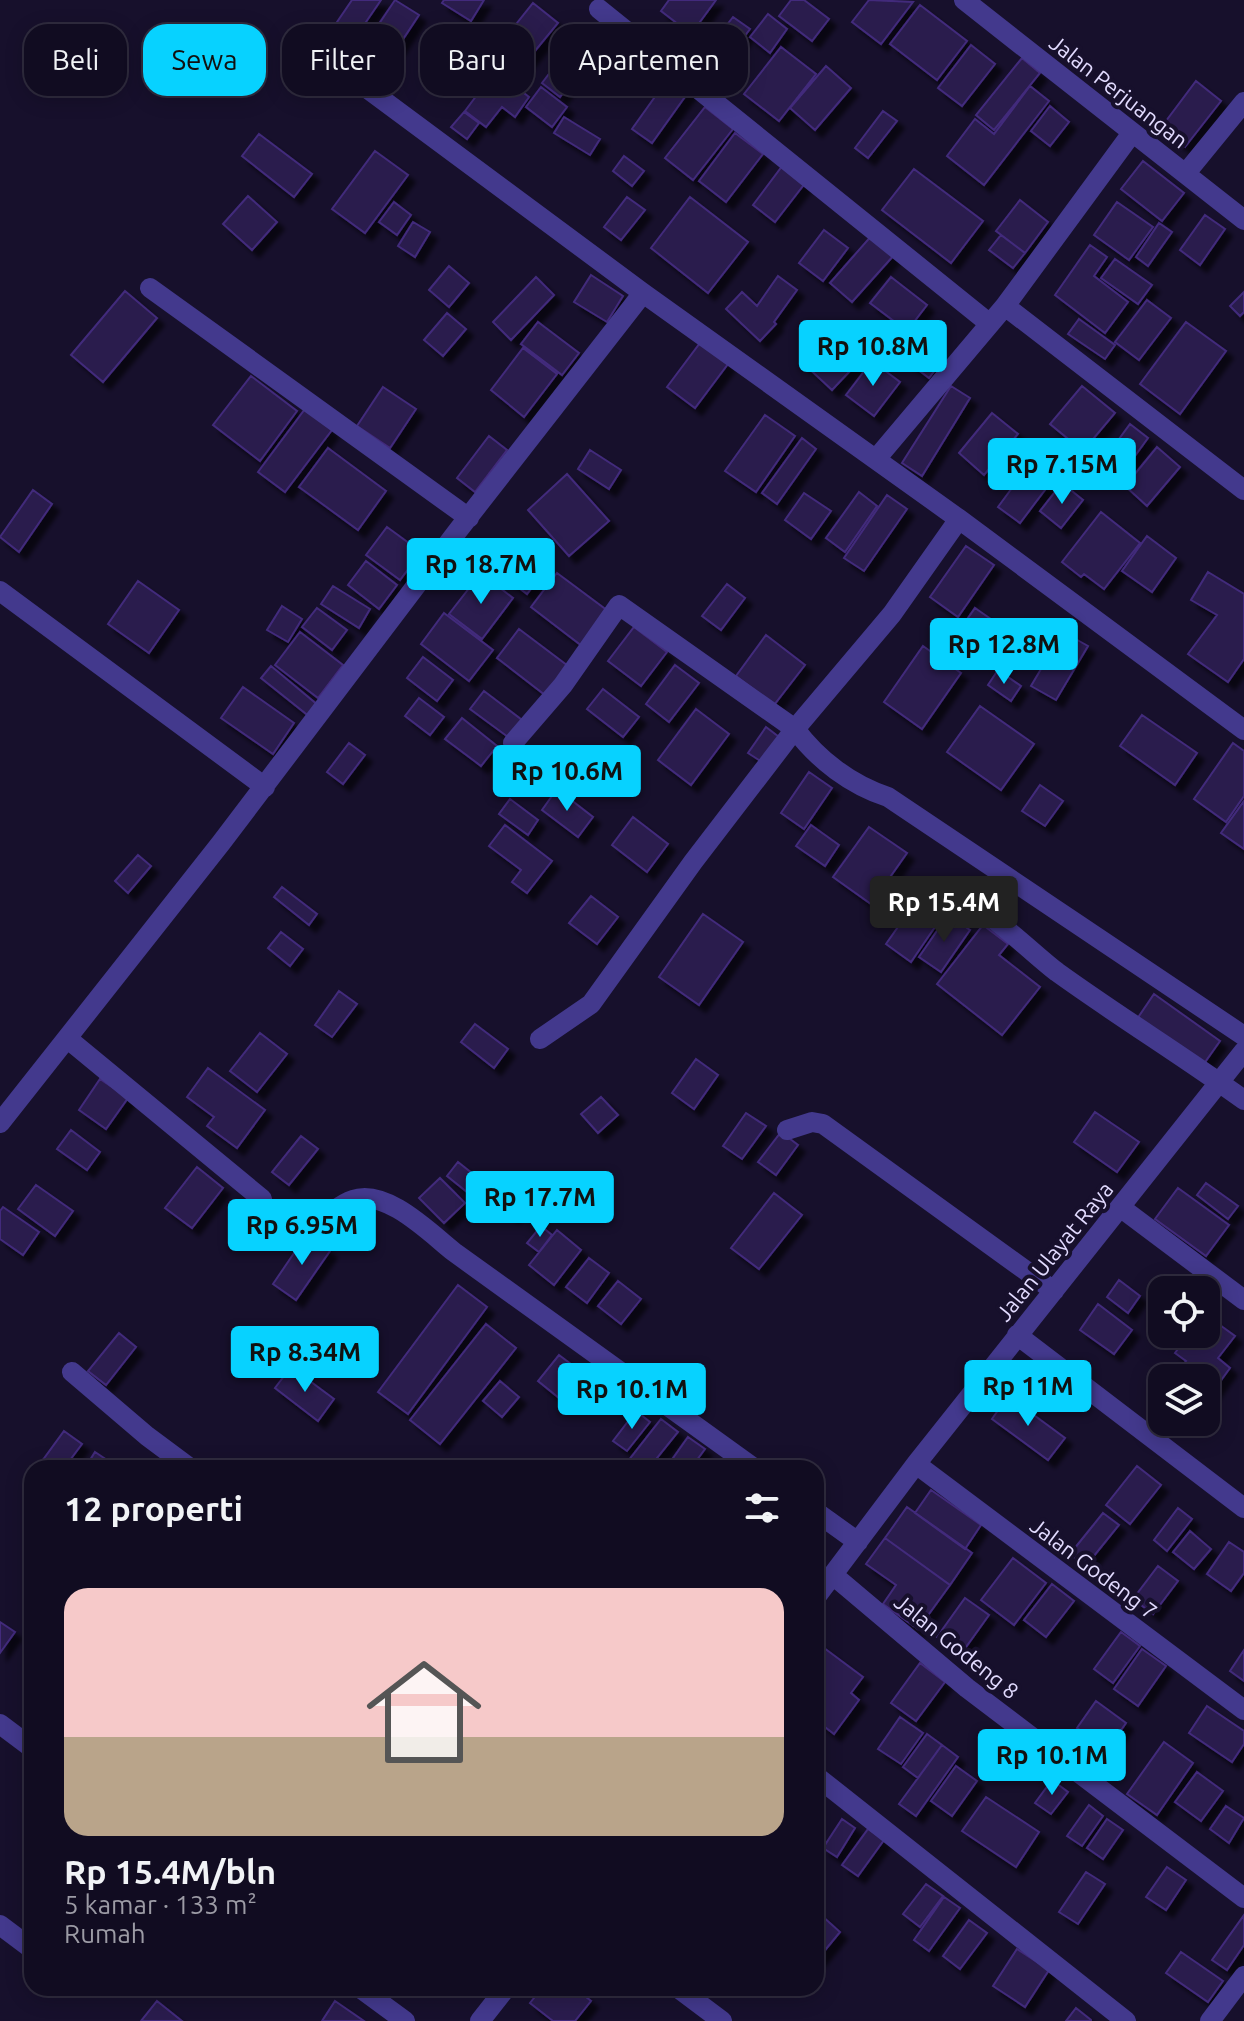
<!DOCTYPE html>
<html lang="id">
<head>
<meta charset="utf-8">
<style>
  body { margin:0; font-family:Ubuntu,sans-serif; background:#1a152a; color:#f1f3f6; height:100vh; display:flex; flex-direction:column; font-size:30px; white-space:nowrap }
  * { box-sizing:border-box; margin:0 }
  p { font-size:26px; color:#9c9ba5 }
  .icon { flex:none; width:44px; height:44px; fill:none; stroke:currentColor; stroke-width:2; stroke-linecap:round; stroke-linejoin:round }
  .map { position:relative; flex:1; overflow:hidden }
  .drawer { position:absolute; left:24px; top:1460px; width:800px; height:536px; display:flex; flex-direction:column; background:#110c21; border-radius:24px; box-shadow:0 4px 20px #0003,0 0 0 2px #302c3f }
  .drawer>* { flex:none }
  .top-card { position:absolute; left:24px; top:24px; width:800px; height:72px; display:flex; gap:16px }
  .controls { position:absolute; left:1148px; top:1276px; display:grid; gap:16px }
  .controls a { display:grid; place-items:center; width:72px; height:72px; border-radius:16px; background:#110c21; box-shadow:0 4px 20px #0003,0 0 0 2px #302c3f; font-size:40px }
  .price { position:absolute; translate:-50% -68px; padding:0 18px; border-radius:8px; background:#07d2ff; color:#111; font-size:26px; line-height:52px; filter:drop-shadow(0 2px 4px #0008) }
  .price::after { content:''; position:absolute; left:50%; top:48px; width:24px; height:18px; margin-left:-12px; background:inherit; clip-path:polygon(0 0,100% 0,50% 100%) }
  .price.on { background:#222; color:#fff }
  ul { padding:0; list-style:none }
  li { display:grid; align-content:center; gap:16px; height:424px; padding:0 40px }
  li+li { border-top:2px solid #302c3f }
  li span { display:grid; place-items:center; height:248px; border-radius:24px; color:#555 }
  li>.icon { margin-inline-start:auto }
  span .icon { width:144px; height:144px; fill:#fffc; stroke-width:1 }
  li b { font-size:34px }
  h2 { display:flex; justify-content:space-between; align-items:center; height:96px; padding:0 40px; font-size:34px }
  .chip { padding:0 28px; border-radius:24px; background:#110c21; box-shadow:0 4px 20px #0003,0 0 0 2px #302c3f; font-size:28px; line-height:72px }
  .chip.on { background:#07d2ff; color:#111 }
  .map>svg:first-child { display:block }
</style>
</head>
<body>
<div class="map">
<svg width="1244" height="2021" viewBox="0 0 1244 2021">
  <defs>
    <filter id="shadow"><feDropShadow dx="7" dy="7" stdDeviation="2" flood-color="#0009"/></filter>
  </defs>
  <rect width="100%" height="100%" fill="#17102c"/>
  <!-- building -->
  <path fill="#2a1b4e" stroke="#422c7b" stroke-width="2" filter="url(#shadow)" d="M352,0H381L353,41L333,28Z
    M395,0L419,15L386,65L362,49Z
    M444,0H484L471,21L442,3Z
    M669,0H716L691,34L661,11Z
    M791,0H804L829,19L812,41L779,16Z
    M869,0L913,2L881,44L852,22Z
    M533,3L558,23L521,68L497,48Z
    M920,5L967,41L937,80L890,44Z
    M768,14L787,29L770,53L750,37Z
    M733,17L750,29L719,70L702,57Z
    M971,45L995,64L962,106L938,88Z
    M781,47L816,74L779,121L744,94Z
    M568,49L586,63L560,97L542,83Z
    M1022,58L1040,73L994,130L976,115Z
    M826,66L851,88L815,130L790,108Z
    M495,71L529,97L515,117L502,107L486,127L465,111Z
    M672,73L692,87L652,143L632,129Z
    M1196,81L1221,101L1185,147L1160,129Z
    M1030,86L1049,101L984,185L947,156L975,119L994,134Z
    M541,87L567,107L552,127L526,107Z
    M1050,106L1069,122L1050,146L1031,131Z
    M705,107L733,129L693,180L665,158Z
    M883,111L897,121L868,158L855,148Z
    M464,112L479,123L467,139L451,127Z
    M564,117L600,139L590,155L554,133Z
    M735,133L763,154L726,202L699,181Z
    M259,134L312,174L294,197L242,156Z
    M375,151L408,175L365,233L332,209Z
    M624,156L644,171L632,186L613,171Z
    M1143,161L1184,193L1162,221L1121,189Z
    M783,165L806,182L775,222L753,205Z
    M914,169L983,221L951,263L882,210Z
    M248,196L277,222L252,250L223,224Z
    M627,197L645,210L621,240L604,227Z
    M690,197L748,242L708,293L651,248Z
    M1020,200L1048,222L1025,253L996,231Z
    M394,202L411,215L397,235L379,222Z
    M1117,202L1153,227L1129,260L1094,235Z
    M1205,215L1225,229L1200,265L1180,250Z
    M413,222L430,232L415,257L398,246Z
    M1159,223L1172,232L1148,266L1136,257Z
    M824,230L848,248L823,281L799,263Z
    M873,234L895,254L852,302L830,283Z
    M1001,235L1025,253L1013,268L989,250Z
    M1090,245L1107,257L1094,276L1128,302L1105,333L1055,295Z
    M1115,259L1152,285L1138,304L1101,278Z
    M449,266L469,283L449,307L429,290Z
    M591,275L623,296L607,322L574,302Z
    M778,276L797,290L774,322L776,324L760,341L726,309L742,292L757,306Z
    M536,277L554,295L511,340L493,322Z
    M891,277L927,305L907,331L870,303Z
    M125,291L157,318L103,382L71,355Z
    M1244,292V312L1240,316L1230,306Z
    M1147,300L1171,318L1139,360L1115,342Z
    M447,313L466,329L443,356L424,340Z
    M1079,319L1115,345L1105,359L1068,334Z
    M538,322L579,353L562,375L521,344Z
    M1186,322L1226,351L1180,414L1140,384Z
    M834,327L865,355L832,390L802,362Z
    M898,329L941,362L929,378L886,345Z
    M700,343L728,364L695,408L667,387Z
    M523,348L557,374L524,417L491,390Z
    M872,361L900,382L874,416L846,395Z
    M251,376L297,411L260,461L213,425Z
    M951,386L970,398L922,476L902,463Z
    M1082,386L1115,413L1083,451L1050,424Z
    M383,387L416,409L390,448L357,426Z
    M305,409L332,430L285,492L258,472Z
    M992,413L1018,434L984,475L959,453Z
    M765,415L795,436L756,492L725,471Z
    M1130,424L1148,438L1121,475L1103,461Z
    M489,436L507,450L475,492L457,478Z
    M802,438L816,449L777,504L762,493Z
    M1157,447L1180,467L1147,506L1125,486Z
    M328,448L386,491L358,530L299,487Z
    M590,450L621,470L609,489L578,469Z
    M1026,469L1048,486L1020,523L998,507Z
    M567,474L609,521L569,556L528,510Z
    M1062,483L1083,500L1061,528L1040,511Z
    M33,490L52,504L19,552L0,537Z
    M859,492L877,506L845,552L826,538Z
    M804,493L831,511L811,539L785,520Z
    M887,495L907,509L864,571L844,558Z
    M1101,512L1140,543L1104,589L1084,574L1081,577L1062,562Z
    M387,527L421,552L400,580L366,555Z
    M1147,536L1176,558L1152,592L1122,571Z
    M966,546L994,565L958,617L930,597Z
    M522,557L543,573L527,594L506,578Z
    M366,561L397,585L379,609L348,585Z
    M1208,572L1244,594V659L1228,682L1188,654L1217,615L1191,600Z
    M481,573L513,598L482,639L449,614Z
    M557,573L608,611L582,646L531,607Z
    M138,581L179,610L149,653L108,624Z
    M727,584L745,598L721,630L702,616Z
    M333,586L370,609L359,628L321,604Z
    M282,606L302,619L288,642L267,630Z
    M317,608L347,630L332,650L302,627Z
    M975,608L1008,631L991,654L959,631Z
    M444,613L493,650L469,681L421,644Z
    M634,627L667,652L641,686L608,661Z
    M519,629L568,666L545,695L497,658Z
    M300,632L343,665L318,698L275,665Z
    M1063,632L1088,646L1056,700L1031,686Z
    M766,635L805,665L774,705L736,676Z
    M923,646L961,673L922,729L884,702Z
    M423,657L453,680L437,701L407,678Z
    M675,665L699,683L669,722L646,704Z
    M271,666L319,706L310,717L261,678Z
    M998,670L1021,686L1011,701L988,685Z
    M243,687L294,723L273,754L221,718Z
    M603,689L639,717L623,737L587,709Z
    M484,691L522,720L508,737L470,709Z
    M419,698L444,717L430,735L405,716Z
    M980,706L1034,744L1001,790L947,752Z
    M696,709L729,734L691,785L658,760Z
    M1142,715L1197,753L1175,785L1120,746Z
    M462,718L497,746L481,766L445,739Z
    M766,727L779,737L762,762L748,753Z
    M349,743L365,755L343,784L327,772Z
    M1233,743L1244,751V796L1226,822L1194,799Z
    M809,772L832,788L804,829L781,813Z
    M1040,785L1063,801L1045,826L1022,811Z
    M557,789L593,817L578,837L542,810Z
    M510,799L538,820L528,835L499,814Z
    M1244,801V849L1221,833Z
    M633,817L668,844L647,872L612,845Z
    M505,825L552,861L527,893L512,882L521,870L489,846Z
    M811,825L839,845L825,866L796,846Z
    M869,827L907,853L871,904L833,877Z
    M138,855L151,866L128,893L115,881Z
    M282,887L317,914L309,925L274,897Z
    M591,896L618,917L597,944L569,923Z
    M912,907L937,924L911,962L886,944Z
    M703,914L743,942L699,1005L659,977Z
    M948,915L970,930L941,972L919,957Z
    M983,925L1008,944L999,955L1040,987L1002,1035L937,984Z
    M281,932L303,949L290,966L268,948Z
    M339,991L357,1004L332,1037L315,1025Z
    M1154,994L1220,1041L1203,1065L1137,1019Z
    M475,1024L508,1049L494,1068L461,1042Z
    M260,1033L287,1054L257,1092L230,1071Z
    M696,1059L718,1075L694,1109L672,1093Z
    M208,1068L265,1110L237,1148L207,1126L214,1117L187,1097Z
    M100,1079L128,1098L106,1129L79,1110Z
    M601,1097L618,1115L598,1133L581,1114Z
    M1095,1112L1139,1142L1117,1172L1074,1142Z
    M746,1113L766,1126L742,1159L723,1146Z
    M71,1130L100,1152L87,1170L57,1149Z
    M781,1132L798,1145L776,1175L758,1162Z
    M301,1136L318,1149L289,1185L272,1172Z
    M458,1162L483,1182L472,1196L447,1176Z
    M197,1167L223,1188L192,1228L165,1208Z
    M440,1178L465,1203L444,1223L419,1198Z
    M1206,1183L1238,1206L1228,1219L1197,1195Z
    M36,1185L73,1211L55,1236L18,1209Z
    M508,1187L525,1201L512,1216L495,1202Z
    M1178,1188L1229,1225L1206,1256L1155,1219Z
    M774,1193L802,1215L759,1269L731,1248Z
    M3,1207L39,1232L23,1255L0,1239V1211Z
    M541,1226L552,1235L539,1252L527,1243Z
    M557,1230L581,1250L554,1285L529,1265Z
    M307,1234L330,1251L296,1300L273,1284Z
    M589,1258L609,1273L587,1303L566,1287Z
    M1119,1280L1140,1296L1128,1313L1107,1297Z
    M618,1281L641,1299L621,1324L598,1306Z
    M458,1285L487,1307L408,1414L378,1392Z
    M1098,1304L1132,1330L1114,1354L1080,1330Z
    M1206,1315L1235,1336L1218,1358L1230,1368L1206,1401V1378H1173L1186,1361L1175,1353L1189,1334H1206Z
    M486,1324L516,1348L440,1444L410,1420Z
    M119,1333L136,1347L106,1385L88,1371Z
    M559,1355L580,1371L559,1398L538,1381Z
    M291,1367L334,1399L318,1421L275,1388Z
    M500,1381L519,1397L502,1417L483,1401Z
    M1008,1396L1065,1438L1048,1460L992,1419Z
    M636,1411L650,1422L627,1451L613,1441Z
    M661,1419L678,1432L649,1468H628L625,1465Z
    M64,1431L82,1444L64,1468H37Z
    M688,1437L705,1449L691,1468H666Z
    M95,1452L110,1462L106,1468H85Z
    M1137,1466L1161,1485L1130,1524L1106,1505Z
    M931,1490L981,1525L965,1549L915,1513Z
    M907,1507L972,1553L950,1585L885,1538Z
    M1178,1508L1192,1519L1167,1551L1154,1540Z
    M1103,1513L1119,1525L1085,1567L1070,1554Z
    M1190,1531L1211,1549L1194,1569L1173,1552Z
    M885,1538L950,1585L918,1629L883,1604L896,1585L866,1564Z
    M1229,1542L1244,1552V1573L1231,1591L1207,1574Z
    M1013,1558L1046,1583L1014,1625L981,1600Z
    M1158,1566L1178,1581L1153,1614L1133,1599Z
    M1052,1584L1074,1601L1046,1637L1024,1620Z
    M965,1598L989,1615L961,1654L937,1637Z
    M0,1622L15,1632L0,1653Z
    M1121,1632L1140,1646L1113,1683L1094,1669Z
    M816,1642L863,1677L851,1693L859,1700L834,1734L816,1720Z
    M1142,1649L1166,1666L1138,1706L1114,1689Z
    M1244,1650V1681L1230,1671Z
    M920,1663L945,1682L916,1721L891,1703Z
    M1096,1701L1126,1723L1108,1749L1077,1728Z
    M1207,1706L1244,1731V1744L1232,1762L1189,1733Z
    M900,1717L923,1733L901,1764L878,1749Z
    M927,1734L942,1745L918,1778L903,1767Z
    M1164,1742L1193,1763L1157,1815L1127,1794Z
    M942,1745L958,1757L916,1816L899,1804Z
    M956,1766L977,1781L952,1816L931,1801Z
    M1197,1772L1223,1791L1201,1821L1175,1802Z
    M1052,1780L1068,1792L1051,1814L1035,1803Z
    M986,1797L1039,1832L1016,1867L962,1831Z
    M1089,1805L1103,1816L1082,1846L1067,1836Z
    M1226,1806L1244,1818L1229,1843L1210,1829Z
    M842,1819L855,1828L837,1857L823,1848Z
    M1107,1819L1123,1830L1103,1859L1087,1848Z
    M868,1829L884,1840L858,1876L842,1865Z
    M1167,1867L1186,1880L1166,1910L1146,1897Z
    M1086,1872L1105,1884L1078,1924L1059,1912Z
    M926,1884L943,1896L920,1927L903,1914Z
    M944,1897L960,1908L929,1951L914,1940Z
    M821,1915L840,1932L817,1960L816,1921Z
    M1244,1915V1945L1227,1970L1212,1960Z
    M969,1920L987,1933L960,1969L943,1956Z
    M1017,1949L1049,1970L1025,2007L993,1986Z
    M1181,1952L1223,1981L1208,2002L1166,1973Z
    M542,1988H575L591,2001L575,2021H553L530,2003Z
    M157,2001L182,2021H141Z
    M335,2001L364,2021H322Z
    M1076,2008L1091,2020V2021H1066Z"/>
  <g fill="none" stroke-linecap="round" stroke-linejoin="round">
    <!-- street -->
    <path stroke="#43398d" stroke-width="20" d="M964,0L1244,220
      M599,9L990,324
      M349,75L643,293L959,519L1244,730
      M1186,173L1244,102
      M150,288L469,518
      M1005,306L1244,490
      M876,459L1005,306L1132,133
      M0,591L265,787
      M513,743L563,685L619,605L795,729L892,614L959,519
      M948,896C983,902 1028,950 1057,972C1118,1016 1183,1056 1244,1100
      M68,1039L262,1199
      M540,1039L591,1004L693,862L795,729C818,760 851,785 888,797L1244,1036
      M0,1123L221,843L456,533L643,293
      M787,1130L812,1122L823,1124L1054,1291
      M1120,1207L1244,1300
      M313,1229C325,1219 338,1205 353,1200C386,1188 430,1233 454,1252L754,1468
      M1017,1335L1244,1508
      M72,1372L147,1436L190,1468
      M916,1464L1244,1710
      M816,1512L858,1542
      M833,1575L967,1688L1244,1898
      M816,1597L916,1464L1244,1051
      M0,1724L32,1748
      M816,1776L1126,2021
      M0,1925L32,1949
      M360,1988L405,2021
      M678,1988L722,2021
      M480,2021L506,1988
      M1210,2021L1244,1976"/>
  </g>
  <g text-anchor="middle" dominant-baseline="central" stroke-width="8" stroke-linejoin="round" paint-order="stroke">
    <!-- street labels -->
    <g font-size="22" fill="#e2dbff" stroke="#17102c">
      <text transform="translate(1119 91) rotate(38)">Jalan Perjuangan</text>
      <text transform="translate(1054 1251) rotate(-51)">Jalan Ulayat Raya</text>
      <text transform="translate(1094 1568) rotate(37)">Jalan Godeng 7</text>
      <text transform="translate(957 1646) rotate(39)">Jalan Godeng 8</text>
    </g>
  </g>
</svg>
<div class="controls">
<a><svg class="icon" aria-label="locate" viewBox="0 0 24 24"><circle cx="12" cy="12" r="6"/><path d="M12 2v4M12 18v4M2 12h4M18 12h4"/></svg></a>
<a><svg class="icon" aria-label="layers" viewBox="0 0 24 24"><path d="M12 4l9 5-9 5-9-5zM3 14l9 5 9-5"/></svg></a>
</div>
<b class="price" style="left:873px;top:388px">Rp 10.8M</b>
<b class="price" style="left:1062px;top:506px">Rp 7.15M</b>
<b class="price" style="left:481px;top:606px">Rp 18.7M</b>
<b class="price" style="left:1004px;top:686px">Rp 12.8M</b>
<b class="price" style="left:567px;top:813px">Rp 10.6M</b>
<b class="price on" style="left:944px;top:944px">Rp 15.4M</b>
<b class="price" style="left:540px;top:1239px">Rp 17.7M</b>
<b class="price" style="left:302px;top:1267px">Rp 6.95M</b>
<b class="price" style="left:305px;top:1394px">Rp 8.34M</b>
<b class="price" style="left:1028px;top:1428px">Rp 11M</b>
<b class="price" style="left:632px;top:1431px">Rp 10.1M</b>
<b class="price" style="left:1052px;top:1797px">Rp 10.1M</b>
<div class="top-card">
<a class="chip">Beli</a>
<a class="chip on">Sewa</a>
<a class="chip">Filter</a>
<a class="chip">Baru</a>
<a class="chip">Apartemen</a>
</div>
<section class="drawer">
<h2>12 properti<svg class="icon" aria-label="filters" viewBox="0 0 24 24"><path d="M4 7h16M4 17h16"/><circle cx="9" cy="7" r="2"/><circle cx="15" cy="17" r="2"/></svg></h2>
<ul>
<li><span style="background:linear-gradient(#f6c9c9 60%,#b9a48a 0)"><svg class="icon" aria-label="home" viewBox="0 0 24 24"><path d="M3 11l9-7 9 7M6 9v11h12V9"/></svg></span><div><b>Rp 15.4M/bln</b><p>5 kamar · 133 m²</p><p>Rumah</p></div></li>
</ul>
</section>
</div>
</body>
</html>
